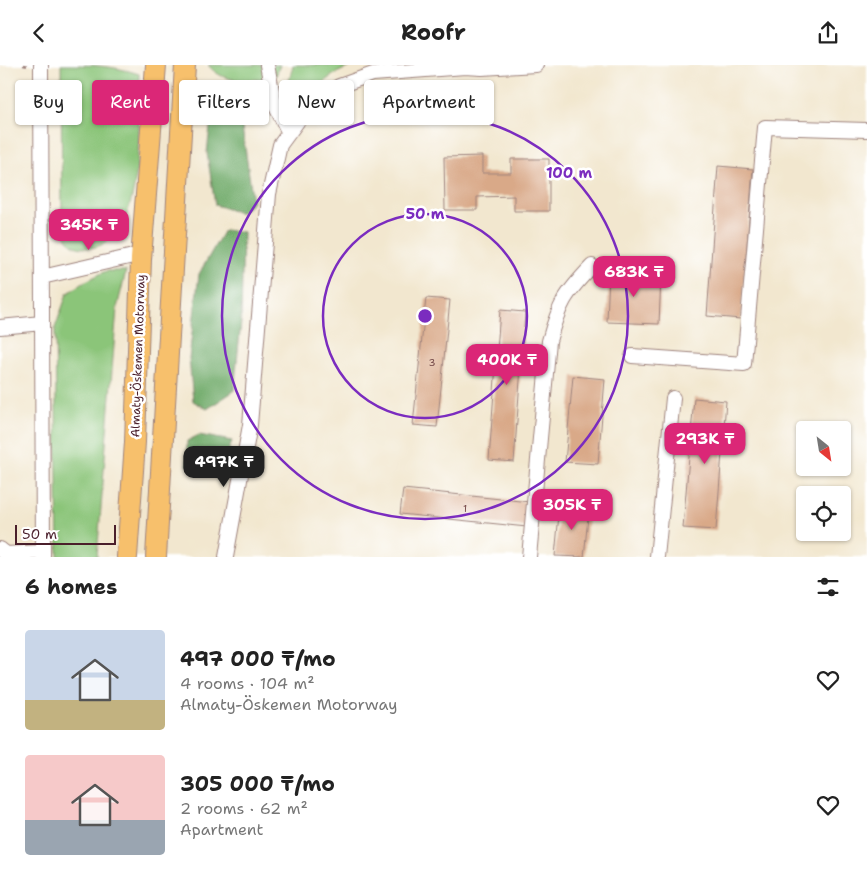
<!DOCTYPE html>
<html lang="en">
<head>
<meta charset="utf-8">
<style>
  body { margin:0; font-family:"Shantell Sans",sans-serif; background:#f6f6f6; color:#222; height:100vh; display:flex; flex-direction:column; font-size:19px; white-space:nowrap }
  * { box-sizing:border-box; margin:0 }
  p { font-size:16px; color:#767676 }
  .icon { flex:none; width:28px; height:28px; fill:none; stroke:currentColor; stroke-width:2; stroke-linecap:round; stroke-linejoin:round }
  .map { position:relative; height:492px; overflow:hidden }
  .drawer { display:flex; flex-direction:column; background:#fff; flex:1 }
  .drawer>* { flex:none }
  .guide { position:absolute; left:15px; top:15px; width:500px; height:45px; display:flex; gap:10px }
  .needle { width:32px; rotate:150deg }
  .fabs { position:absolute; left:796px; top:356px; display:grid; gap:10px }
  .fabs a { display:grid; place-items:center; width:55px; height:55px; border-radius:5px; background:#fff; box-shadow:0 1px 4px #0004; font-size:25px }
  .scale { position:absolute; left:15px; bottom:12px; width:101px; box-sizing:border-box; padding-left:5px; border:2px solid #4a1f2b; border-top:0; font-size:14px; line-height:18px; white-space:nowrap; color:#4a1f2b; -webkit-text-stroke:4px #fff; paint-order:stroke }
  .price { position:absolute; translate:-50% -42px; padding:0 11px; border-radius:10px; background:#db2777; color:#fff; font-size:16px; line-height:32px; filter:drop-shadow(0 1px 2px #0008) }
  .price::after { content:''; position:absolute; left:50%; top:30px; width:15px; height:11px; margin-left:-8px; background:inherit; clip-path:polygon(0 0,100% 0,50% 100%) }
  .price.on { background:#222; color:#fff }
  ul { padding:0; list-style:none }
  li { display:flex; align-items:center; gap:15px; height:125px; padding:0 25px }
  li span { display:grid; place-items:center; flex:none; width:140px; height:100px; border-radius:5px; color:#555 }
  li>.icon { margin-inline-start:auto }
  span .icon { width:60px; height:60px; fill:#fffc; stroke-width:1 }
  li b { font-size:21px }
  h2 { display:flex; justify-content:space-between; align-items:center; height:60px; padding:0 25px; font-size:21px }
  .tag { padding:0 18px; border-radius:5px; background:#fff; box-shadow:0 1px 4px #0004; font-size:18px; line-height:45px }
  .tag.on { background:#db2777; color:#fff }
  header { display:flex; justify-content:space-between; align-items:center; height:65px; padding:0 25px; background:#fff; font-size:22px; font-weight:700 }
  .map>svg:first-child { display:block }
</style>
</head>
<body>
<header><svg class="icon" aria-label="back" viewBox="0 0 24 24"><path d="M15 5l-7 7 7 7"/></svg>Roofr<svg class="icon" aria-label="share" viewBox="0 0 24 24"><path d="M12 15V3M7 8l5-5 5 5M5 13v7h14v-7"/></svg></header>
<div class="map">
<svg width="867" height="492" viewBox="0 0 867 492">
  <rect width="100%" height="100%" fill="#fff"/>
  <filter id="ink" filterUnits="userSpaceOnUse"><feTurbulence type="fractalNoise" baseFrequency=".02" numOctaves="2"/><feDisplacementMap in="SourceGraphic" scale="10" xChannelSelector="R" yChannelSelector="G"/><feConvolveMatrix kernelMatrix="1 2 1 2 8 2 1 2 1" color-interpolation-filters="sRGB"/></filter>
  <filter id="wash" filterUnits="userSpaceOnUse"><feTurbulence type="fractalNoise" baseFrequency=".0096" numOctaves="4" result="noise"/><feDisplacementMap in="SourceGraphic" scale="20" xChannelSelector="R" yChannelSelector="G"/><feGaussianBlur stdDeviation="1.12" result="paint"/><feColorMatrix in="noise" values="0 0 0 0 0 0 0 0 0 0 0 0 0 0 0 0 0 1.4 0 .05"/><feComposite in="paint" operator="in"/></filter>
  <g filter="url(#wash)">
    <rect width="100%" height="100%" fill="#f2e7cf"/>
    <!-- green -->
    <path fill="#8bc579" stroke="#6a7252" d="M61,0C90,0 112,0 139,9C138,51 149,185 85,183C70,183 67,174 62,162Z
      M208,0H280L276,11C253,16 225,21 208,0Z
      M293,0H354C346,4 336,7 329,13C315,23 302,39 284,38Z
      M106,206H126L117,243L97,492H58L55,263L67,229L82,218Z"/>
    <!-- forest -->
    <path fill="#70aa69" stroke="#5d644a" d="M238,35L253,137L241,148L215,140L207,88L211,53Z
      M224,165L243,167L241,257L234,326L207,344L193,336L189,293L199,209Z
      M199,370L232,376L220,412L187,400V376Z"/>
    <g id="blocks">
      <!-- building -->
      <path fill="#d9a988" d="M482,91V108H511V94H549V146H514V131L477,132V145H445L444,92Z
        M718,101L753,104L741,254L707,251Z
        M609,208L661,210L659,259L607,257Z
        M426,233L450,235L437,362L413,360Z
        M500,245L525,247L514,397L489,395Z
        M573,311L605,314L598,399L565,397Z
        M694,333L726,336L716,465L683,463Z
        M403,424L530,437L527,462L400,449Z
        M560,439L589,442L584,492L555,491Z"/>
    </g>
  </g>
  <g filter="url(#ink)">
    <use href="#blocks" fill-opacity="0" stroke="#9e837d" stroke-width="1"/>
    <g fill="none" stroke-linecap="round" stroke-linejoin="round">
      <!-- minor casing -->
      <g stroke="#9e837d" stroke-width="16">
        <path id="minor" d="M41,0L43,492
          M267,0L275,40L289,68
          M42,212L142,189
          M0,262L42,258
          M632,291L744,299L765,62L867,65
          M0,484L6,489L43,487
          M226,492L250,360L269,129L280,80L305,46L339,21L373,9L465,2L482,3L536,0
          M529,492L549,276C559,239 565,229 592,201
          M657,492L673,333"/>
      </g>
      <!-- highway casing -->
      <g stroke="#9e837d" stroke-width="22">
        <path id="highway" d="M127,492L135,377L141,194L156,0
          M156,492L185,0"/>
      </g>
      <!-- path -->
      <path stroke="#9e837d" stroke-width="2.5" stroke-dasharray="4 4" stroke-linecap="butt" d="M23,0L29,1"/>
      <!-- minor -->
      <use href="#minor" stroke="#fff" stroke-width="14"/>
      <!-- highway -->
      <use href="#highway" stroke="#f7c06c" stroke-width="20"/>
    </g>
  </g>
  <!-- distance rings -->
  <g fill="none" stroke="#7b2cbf" stroke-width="2.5">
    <circle cx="425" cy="251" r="102"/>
    <circle cx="425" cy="251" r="203"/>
  </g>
  <g text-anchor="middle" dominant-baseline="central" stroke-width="5" stroke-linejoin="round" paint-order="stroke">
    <!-- number labels -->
    <g font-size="10" fill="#6e4242">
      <text x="432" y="297">3</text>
      <text x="465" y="443">1</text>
    </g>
    <!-- street labels -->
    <g font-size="12" fill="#4a1f2b" stroke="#fff">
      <text transform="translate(138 291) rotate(-88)">Almaty-Öskemen Motorway</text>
    </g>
  </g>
  <circle cx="425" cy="251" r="8" fill="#7b2cbf" stroke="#fff" stroke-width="2.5"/>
  <g font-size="15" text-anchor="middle" font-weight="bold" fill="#7b2cbf" stroke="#fff" stroke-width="5" stroke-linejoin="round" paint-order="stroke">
    <text x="569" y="113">100 m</text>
    <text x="425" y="154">50 m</text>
  </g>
</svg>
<div class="fabs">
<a><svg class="needle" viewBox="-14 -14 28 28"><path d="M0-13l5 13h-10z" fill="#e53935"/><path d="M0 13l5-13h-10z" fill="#767676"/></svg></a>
<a><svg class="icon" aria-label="locate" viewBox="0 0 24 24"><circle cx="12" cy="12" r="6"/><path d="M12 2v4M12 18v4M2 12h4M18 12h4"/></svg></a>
</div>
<div class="scale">50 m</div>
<b class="price" style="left:89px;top:186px">345K ₸</b>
<b class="price" style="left:634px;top:233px">683K ₸</b>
<b class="price" style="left:507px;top:321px">400K ₸</b>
<b class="price" style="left:705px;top:400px">293K ₸</b>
<b class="price on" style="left:224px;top:423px">497K ₸</b>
<b class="price" style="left:572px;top:466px">305K ₸</b>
<div class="guide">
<a class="tag">Buy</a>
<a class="tag on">Rent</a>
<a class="tag">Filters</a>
<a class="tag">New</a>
<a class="tag">Apartment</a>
</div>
</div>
<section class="drawer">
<h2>6 homes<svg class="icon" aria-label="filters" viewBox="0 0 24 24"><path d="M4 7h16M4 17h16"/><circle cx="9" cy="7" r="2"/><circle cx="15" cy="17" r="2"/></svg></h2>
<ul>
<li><span style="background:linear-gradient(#c9d6e8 70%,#c2b280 0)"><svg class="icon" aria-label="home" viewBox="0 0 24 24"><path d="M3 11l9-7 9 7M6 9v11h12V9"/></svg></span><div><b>497 000 ₸/mo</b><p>4 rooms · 104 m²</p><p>Almaty-Öskemen Motorway</p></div><svg class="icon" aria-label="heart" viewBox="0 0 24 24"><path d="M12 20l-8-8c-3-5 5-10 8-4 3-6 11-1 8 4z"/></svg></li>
<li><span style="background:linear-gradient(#f6c9c9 65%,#9aa5b1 0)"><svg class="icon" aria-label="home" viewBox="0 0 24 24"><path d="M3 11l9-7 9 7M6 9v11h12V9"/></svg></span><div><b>305 000 ₸/mo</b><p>2 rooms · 62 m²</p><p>Apartment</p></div><svg class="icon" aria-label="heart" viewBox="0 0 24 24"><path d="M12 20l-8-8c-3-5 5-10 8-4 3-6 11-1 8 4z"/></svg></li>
</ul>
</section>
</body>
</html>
